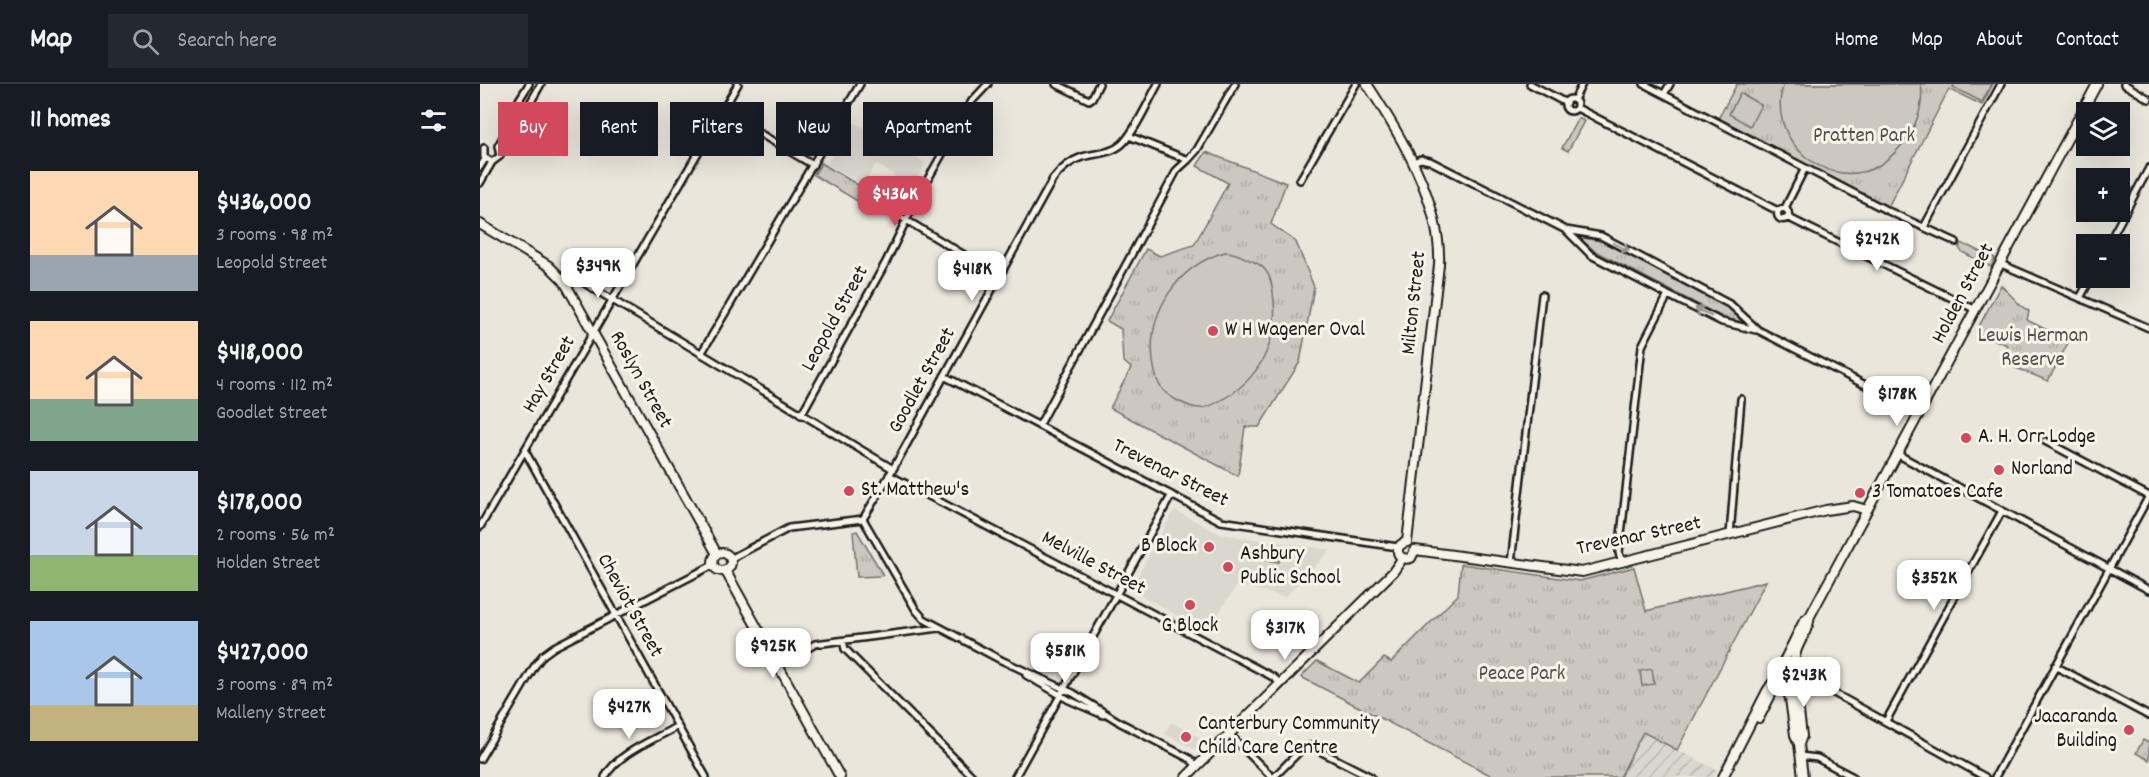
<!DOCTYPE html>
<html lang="en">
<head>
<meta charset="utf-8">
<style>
  body { margin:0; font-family:Dekko,sans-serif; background:#242831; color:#f1f3f6; height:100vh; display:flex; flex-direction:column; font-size:22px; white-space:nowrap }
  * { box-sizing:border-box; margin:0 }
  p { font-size:20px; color:#9ea1a6 }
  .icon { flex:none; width:33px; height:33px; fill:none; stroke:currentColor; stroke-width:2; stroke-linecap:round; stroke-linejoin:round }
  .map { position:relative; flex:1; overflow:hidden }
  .panel { display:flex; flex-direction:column; background:#171b24; width:480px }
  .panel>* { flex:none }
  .guide { position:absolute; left:18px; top:18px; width:570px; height:54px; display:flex; gap:12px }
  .tools { position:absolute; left:1596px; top:18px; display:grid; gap:12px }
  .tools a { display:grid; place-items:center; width:54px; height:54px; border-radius:0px; background:#171b24; box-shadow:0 6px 24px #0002; font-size:30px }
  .price { position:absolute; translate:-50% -51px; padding:0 14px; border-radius:12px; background:#fff; color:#222; font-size:20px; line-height:39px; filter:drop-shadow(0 2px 3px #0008) }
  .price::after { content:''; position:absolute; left:50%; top:36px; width:18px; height:14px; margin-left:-9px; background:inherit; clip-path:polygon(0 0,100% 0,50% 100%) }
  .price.active { background:#d1495b; color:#fff }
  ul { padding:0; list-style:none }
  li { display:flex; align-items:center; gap:18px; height:150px; padding:0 30px }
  li span { display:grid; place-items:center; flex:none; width:168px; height:120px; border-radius:0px; color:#555 }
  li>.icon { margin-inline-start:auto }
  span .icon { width:72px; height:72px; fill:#fffc; stroke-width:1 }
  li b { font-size:26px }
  h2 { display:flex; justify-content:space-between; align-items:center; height:72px; padding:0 30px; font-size:26px }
  .tag { padding:0 21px; border-radius:0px; background:#171b24; box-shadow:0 6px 24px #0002; font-size:21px; line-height:54px }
  .tag.active { background:#d1495b; color:#fff }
  header { display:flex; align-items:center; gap:36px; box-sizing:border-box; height:84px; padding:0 30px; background:#171b24; border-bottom:2px solid #363941 }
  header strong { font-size:28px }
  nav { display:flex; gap:33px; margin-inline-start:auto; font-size:21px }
  .search { width:420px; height:54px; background:#242831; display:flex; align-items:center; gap:15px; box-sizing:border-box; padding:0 21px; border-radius:0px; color:#9ea1a6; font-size:22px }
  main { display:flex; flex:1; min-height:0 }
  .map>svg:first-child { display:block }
</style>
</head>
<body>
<header>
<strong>Map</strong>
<div class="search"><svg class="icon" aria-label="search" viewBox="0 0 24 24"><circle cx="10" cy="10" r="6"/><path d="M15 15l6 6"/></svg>Search here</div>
<nav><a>Home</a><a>Map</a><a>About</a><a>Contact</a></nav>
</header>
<main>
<section class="panel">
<h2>11 homes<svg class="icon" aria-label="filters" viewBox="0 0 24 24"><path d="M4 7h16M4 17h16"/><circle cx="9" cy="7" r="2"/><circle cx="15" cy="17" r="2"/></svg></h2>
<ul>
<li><span style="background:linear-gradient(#ffd9b3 70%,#9aa5b1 0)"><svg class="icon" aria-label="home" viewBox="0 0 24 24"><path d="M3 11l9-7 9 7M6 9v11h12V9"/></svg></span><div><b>$436,000</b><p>3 rooms · 98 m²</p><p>Leopold Street</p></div></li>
<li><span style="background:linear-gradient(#ffd9b3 65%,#7fa58c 0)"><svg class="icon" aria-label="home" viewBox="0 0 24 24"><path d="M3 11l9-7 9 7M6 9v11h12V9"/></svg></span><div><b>$418,000</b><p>4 rooms · 112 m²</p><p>Goodlet Street</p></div></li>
<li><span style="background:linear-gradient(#c9d6e8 70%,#8fb573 0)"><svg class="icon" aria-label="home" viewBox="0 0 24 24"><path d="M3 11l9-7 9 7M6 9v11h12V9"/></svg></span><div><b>$178,000</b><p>2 rooms · 56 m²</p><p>Holden Street</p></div></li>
<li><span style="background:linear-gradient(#a9c7e8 70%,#c2b280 0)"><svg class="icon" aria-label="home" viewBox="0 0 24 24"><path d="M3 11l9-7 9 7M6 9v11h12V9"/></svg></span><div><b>$427,000</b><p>3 rooms · 89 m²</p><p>Malleny Street</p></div></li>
</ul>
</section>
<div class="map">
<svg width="1669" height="693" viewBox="0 0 1669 693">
  <defs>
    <pattern id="industrial-furrows" width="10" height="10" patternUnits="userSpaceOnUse" patternTransform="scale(1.5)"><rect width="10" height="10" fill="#dad7ce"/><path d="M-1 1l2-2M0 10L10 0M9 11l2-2" fill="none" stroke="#bab8b0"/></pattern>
    <pattern id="grass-dots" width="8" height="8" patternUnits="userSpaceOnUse" patternTransform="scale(1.5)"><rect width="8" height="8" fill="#ccc8c0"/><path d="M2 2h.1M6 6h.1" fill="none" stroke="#afaba4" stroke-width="1.8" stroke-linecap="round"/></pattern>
    <pattern id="park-tufts" width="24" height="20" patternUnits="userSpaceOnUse" patternTransform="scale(1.5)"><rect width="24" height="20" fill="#ccc8c0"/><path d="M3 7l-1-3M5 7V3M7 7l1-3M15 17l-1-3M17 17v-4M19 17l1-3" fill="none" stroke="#afaba4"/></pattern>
  </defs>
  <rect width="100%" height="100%" fill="#eae6dc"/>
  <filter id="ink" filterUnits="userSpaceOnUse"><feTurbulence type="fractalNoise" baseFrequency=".0167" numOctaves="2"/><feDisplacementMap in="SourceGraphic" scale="12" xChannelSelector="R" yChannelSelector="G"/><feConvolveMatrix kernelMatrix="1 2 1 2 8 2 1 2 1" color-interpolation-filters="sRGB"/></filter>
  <g filter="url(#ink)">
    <!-- built -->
    <path fill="#dad7ce" d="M372,37L446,79L431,104L416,96L414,91L396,80L383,101L347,80Z
      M696,427L740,450L851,466L805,513L757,501L727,547L650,506L693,428Z
      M691,638L726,657L717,666L685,650Z"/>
    <!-- industrial -->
    <path fill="url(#industrial-furrows)" d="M1163,648L1237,686L1234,693H1140Z"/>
    <!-- grass -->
    <path fill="url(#grass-dots)" stroke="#74726e" stroke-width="1.5" d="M1663,656L1669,659V676L1656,669Z"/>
    <!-- park -->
    <path fill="url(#park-tufts)" stroke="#74726e" stroke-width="1.5" d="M1257,0H1513L1502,21L1469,5L1408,123L1238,35Z
      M1098,34L1104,37L1088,67L1082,64Z
      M726,68L806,99L791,140L816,158L834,203L820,278L779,343H765L758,392L630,324L651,284L643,277L641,245L627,237L666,165L680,172L714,161L748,99L717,82Z
      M341,79L385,105L379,112V118L334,91Z
      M1103,154L1121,157L1248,223L1262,236L1259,237L1244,234L1115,167L1103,157Z
      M1481,159L1515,174L1511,183L1482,168L1479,164Z
      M1521,201L1541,222L1549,227L1547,236L1589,257L1568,297L1522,278L1527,261L1496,248Z
      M377,447L403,491L401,492L377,493L373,448Z
      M981,480L1100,497L1154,483L1166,527L1286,497L1197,666L1163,648L1140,693H1014L821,593L837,577L879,599L904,574L911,578L978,511Z"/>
    <!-- pitch -->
    <path fill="#ccc8c0" stroke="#74726e" stroke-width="1.5" d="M1304,0H1441C1444,21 1437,40 1425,57C1418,66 1408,76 1398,82C1347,110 1284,54 1304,0Z
      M1474,0H1511L1502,18L1473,3Z
      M1260,9L1281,21L1270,42L1249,30Z
      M745,168C753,168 760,171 767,175C773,177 782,181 786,187C792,195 793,208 794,218C798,259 778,297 741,316C735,320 727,324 720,324C712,324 705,320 698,317C679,307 676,298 673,277C667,228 697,182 745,168Z
      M784,462L800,464L799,478L782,475Z
      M1172,585L1174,600L1162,602L1160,587Z"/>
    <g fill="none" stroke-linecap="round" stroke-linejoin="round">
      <!-- street casing -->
      <g stroke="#1c1c1c" stroke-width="10">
        <path id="street" d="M576,0L609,16L612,14L619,0
          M1050,0L1086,19
          M1164,0L1406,126L1476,158
          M1644,0L1669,15
          M1184,10L1190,0
          M1085 21a6 6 0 1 1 12 0a6 6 0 1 1-12 0Z
          M1094,16L1102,0
          M1097,24L1298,127
          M38,27L49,21L61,0
          M242,27L333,81
          M18,62L38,27L39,16L49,0
          M4,64V73L12,78L20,72L18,62
          M708,76L717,66L755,0
          M933,78L941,75L950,77L1086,146L1111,171L1188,211L1242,238L1276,246
          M0,83L5,75
          M820,96L876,0
          M0,99L12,78
          M388,113L519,192
          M1305,124L1325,84
          M1297.5 130a5.5 5.5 0 1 1 11 0a5.5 5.5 0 1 1-11 0Z
          M1307,133L1496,226
          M1444,143L1521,0
          M1086,146L1121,152L1251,221L1278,246L1440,329
          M1628,160L1669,84
          M1521,180L1669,244
          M96,194L413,385
          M1600,214L1611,194
          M221,270L380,0
          M464,292L741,437L918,463
          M321,331L406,178L434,120L492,17L508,0
          M559,342L697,86L708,76L649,52
          M1565,357L1669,412
          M45,367L226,693
          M1417,370L1669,506
          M409,391L793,593L800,599
          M383,435L413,385L573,95C581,85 590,77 602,73C616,69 631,70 642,60C655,48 669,16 678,0
          M383,435L436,526L444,535L521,576L593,609L641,639
          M0,443L258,0
          M1250,451L1261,315
          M250,475L309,444L383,435
          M1142,478L1139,469L1162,262L1188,211
          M1031,479L1062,211
          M363,557L365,565L493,693
          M300,581L335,560L459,544
          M1575,582L1669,632
          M1316,588L1505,693
          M546,591L589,616L623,631
          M1406,637L1522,427
          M639,638L710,675L717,682
          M749,650L792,693
          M1320,672L1337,674L1373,693
          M0,675L54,583L63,571L74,563L233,481
          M125,693C139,668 172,657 196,643
          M535,693L691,412
          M794,693L822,665L830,662L891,693
          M1515,693L1669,412"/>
      </g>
      <!-- secondary casing -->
      <g stroke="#1c1c1c" stroke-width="12">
        <path id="secondary" d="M887,0C920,50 962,119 959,181L927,458
          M0,140L69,182L84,197L237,470
          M927,458C912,461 917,478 931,474L935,466
          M935,466L1102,488L1346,426L1373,422L1387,426
          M233 478a9 9 0 1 1 18 0a9 9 0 1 1-18 0Z
          M245,486L360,693
          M1300,585L1324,537L1330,532L1617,0
          M1314,585C1313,560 1328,552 1330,532
          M1315,595L1322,652L1319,660
          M1305,599L1310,615L1315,651L1319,660L1323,693
          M1279,634L1292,609L1304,599
          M706,693L913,488L922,475
          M1243,693L1287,607L1298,591"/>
      </g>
      <!-- street -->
      <use href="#street" stroke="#f7f3e8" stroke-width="5"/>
      <!-- secondary -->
      <use href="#secondary" stroke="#f7f3e8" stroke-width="8"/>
    </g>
    <!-- one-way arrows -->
    <defs><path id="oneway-shaft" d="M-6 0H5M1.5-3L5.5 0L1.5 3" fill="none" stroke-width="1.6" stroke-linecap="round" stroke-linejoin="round" transform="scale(1.5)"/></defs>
    <g stroke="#94928c">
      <use href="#oneway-shaft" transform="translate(1141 163) rotate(28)"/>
      <use href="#oneway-shaft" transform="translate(1223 228) rotate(-153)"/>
    </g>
  </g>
  <!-- markers -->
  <g fill="#d1495b" stroke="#f7f3e8" stroke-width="2">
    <circle cx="733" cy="247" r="6"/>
    <circle cx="1486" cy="354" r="6"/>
    <circle cx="1519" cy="386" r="6"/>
    <circle cx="369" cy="407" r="6"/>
    <circle cx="1380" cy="409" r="6"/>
    <circle cx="729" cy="463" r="6"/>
    <circle cx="748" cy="483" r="6"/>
    <circle cx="710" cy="521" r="6"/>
    <circle cx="1649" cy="646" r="6"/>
    <circle cx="706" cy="653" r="6"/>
  </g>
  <g text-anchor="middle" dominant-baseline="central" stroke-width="6" stroke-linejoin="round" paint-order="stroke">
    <!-- park labels -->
    <g font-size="21" fill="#51504d" stroke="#f7f3e8">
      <text x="1384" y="53">Pratten Park</text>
      <text x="1553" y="253">Lewis Herman<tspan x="1553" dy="24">Reserve</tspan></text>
      <text x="1042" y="591">Peace Park</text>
    </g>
    <!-- street labels -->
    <g font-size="21" fill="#1c1c1c" stroke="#f7f3e8">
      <text transform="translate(1484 210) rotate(-62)">Holden Street</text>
      <text transform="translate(935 219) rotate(-84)">Milton Street</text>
      <text transform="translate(356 235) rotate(-61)">Leopold Street</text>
      <text transform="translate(70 291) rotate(-60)">Hay Street</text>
      <text transform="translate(160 296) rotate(61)">Roslyn Street</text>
      <text transform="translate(443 297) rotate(-61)">Goodlet Street</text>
      <text transform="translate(690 390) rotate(27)">Trevenar Street</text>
      <text transform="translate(1159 453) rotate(-12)">Trevenar Street</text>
      <text transform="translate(613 480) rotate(28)">Melville Street</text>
      <text transform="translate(149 522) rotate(61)">Cheviot Street</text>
    </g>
    <!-- poi labels -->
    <g font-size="21" fill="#1c1c1c" stroke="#f7f3e8" text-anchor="start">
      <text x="745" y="247">W H Wagener Oval</text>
      <text x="1498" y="354">A. H. Orr Lodge</text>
      <text x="1531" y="386">Norland</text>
      <text x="381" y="407">St. Matthew's</text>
      <text x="1392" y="409">3 Tomatoes Cafe</text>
      <text x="717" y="463" text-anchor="end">B Block</text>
      <text x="760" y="471">Ashbury<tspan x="760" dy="24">Public School</tspan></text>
      <text x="710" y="543" text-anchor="middle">G Block</text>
      <text x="1637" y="634" text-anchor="end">Jacaranda<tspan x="1637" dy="24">Building</tspan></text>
      <text x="718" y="641">Canterbury Community<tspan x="718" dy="24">Child Care Centre</tspan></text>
    </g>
  </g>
</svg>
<div class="tools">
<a><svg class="icon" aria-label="layers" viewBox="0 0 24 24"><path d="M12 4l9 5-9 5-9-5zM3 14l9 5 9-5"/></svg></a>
<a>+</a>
<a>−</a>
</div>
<b class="price active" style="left:415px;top:143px">$436K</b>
<b class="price" style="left:1397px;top:188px">$242K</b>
<b class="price" style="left:118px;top:215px">$349K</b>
<b class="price" style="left:492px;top:218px">$418K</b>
<b class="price" style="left:1417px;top:343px">$178K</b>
<b class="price" style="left:1454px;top:527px">$352K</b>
<b class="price" style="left:805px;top:577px">$317K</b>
<b class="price" style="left:293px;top:595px">$925K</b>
<b class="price" style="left:585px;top:600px">$581K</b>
<b class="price" style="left:1324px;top:624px">$243K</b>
<b class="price" style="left:149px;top:656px">$427K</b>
<div class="guide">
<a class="tag active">Buy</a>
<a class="tag">Rent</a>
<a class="tag">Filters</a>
<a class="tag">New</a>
<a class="tag">Apartment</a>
</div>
</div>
</main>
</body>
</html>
